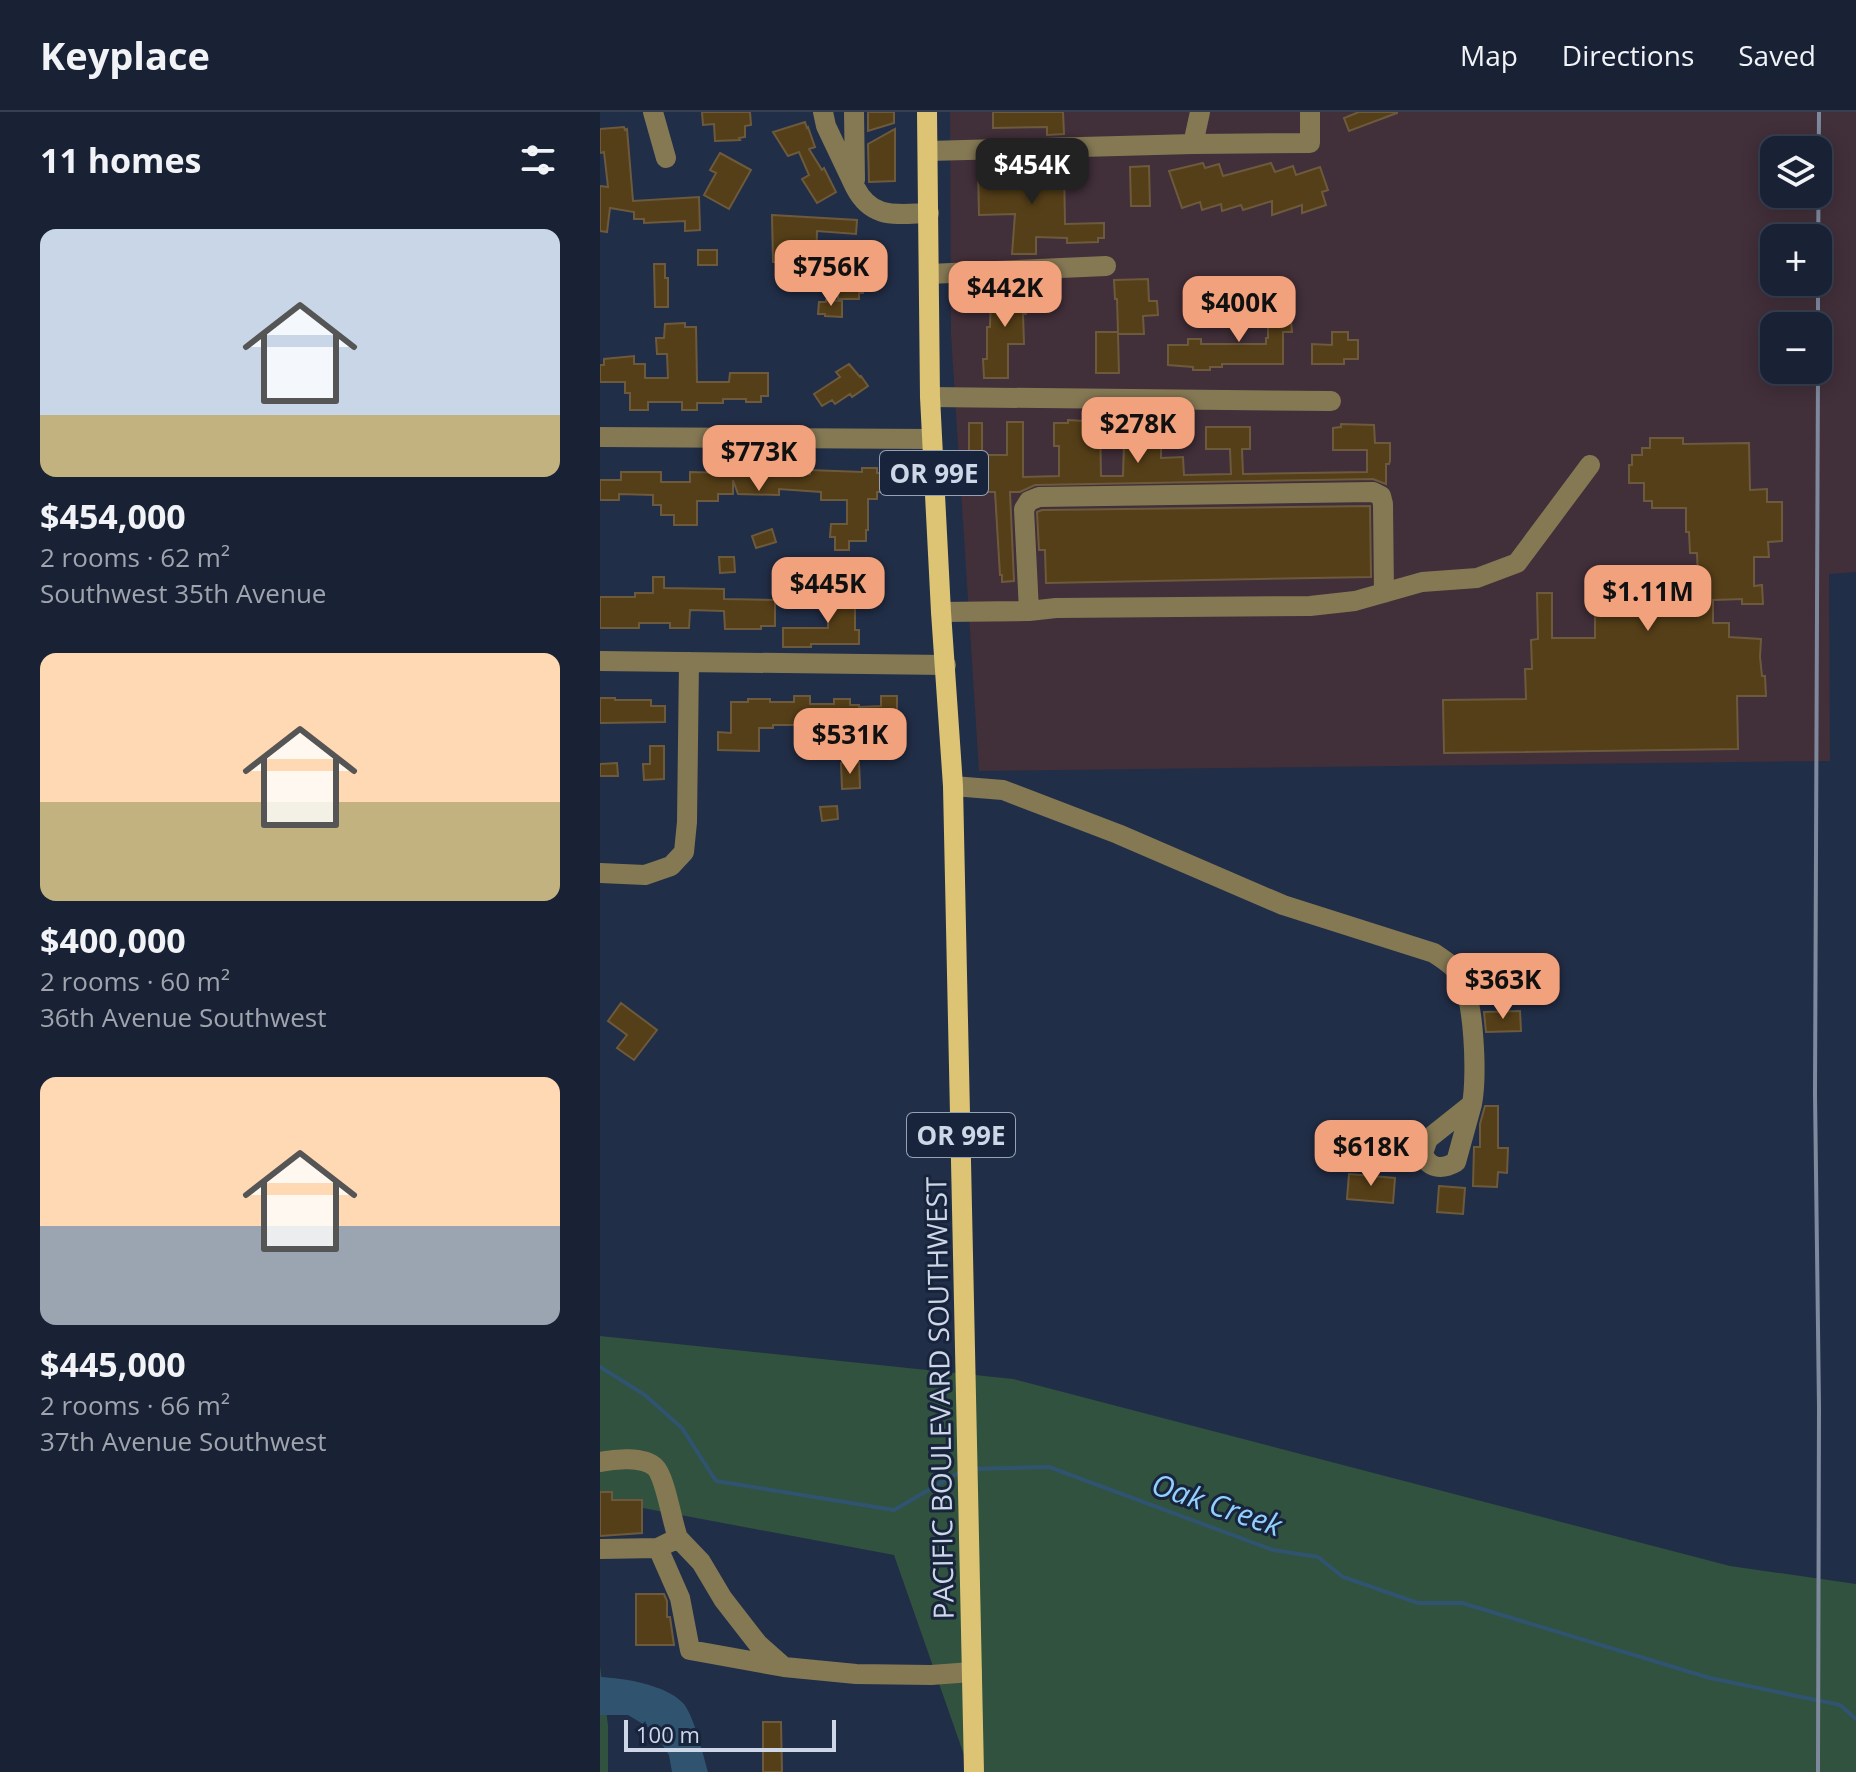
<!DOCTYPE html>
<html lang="en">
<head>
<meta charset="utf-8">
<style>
  body { margin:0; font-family:"Open Sans",sans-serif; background:#222a3d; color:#f1f3f6; height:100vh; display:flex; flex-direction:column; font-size:30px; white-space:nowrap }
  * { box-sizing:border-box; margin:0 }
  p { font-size:26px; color:#9fa4ad }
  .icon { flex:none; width:44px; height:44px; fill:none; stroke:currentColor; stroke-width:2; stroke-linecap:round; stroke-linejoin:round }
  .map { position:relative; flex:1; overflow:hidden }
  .side { display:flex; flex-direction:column; background:#192235; width:600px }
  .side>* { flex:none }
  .buttons { position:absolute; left:1160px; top:24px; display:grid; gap:16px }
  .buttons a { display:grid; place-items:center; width:72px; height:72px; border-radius:16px; background:#192235; box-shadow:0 4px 20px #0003,0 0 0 2px #373f50; font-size:40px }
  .scale { position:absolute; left:24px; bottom:20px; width:212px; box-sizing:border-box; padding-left:8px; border:4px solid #ced7e8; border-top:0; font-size:22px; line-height:28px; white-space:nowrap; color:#ced7e8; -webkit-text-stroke:6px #17243c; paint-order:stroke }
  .price { position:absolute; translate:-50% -68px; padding:0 18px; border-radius:16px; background:#f1a17c; color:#111; font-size:26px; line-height:52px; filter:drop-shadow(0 2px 4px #0008) }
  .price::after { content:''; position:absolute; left:50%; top:48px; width:24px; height:18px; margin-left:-12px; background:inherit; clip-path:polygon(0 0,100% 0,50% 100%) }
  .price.on { background:#222; color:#fff }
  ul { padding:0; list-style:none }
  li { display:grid; align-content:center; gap:16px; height:424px; padding:0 40px }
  li span { display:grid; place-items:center; height:248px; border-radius:16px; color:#555 }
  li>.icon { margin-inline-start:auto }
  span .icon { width:144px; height:144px; fill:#fffc; stroke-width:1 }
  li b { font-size:34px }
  h2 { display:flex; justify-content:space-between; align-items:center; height:96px; padding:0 40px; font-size:34px }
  header { display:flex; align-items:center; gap:48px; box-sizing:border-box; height:112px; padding:0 40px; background:#192235; border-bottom:2px solid #373f50 }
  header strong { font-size:38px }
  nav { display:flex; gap:44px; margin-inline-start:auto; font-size:28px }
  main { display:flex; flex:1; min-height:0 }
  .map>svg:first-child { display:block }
</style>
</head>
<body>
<header>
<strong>Keyplace</strong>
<nav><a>Map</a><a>Directions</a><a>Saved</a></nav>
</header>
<main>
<section class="side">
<h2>11 homes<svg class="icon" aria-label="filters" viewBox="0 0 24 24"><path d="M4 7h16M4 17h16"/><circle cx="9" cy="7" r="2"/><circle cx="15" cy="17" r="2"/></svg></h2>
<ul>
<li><span style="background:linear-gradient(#c9d6e8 75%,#c2b280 0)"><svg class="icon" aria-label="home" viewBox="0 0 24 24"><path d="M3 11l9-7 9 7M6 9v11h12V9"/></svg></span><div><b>$454,000</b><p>2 rooms · 62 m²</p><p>Southwest 35th Avenue</p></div></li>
<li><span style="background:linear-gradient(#ffd9b3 60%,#c2b280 0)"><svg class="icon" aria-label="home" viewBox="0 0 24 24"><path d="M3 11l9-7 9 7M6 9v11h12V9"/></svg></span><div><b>$400,000</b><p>2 rooms · 60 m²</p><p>36th Avenue Southwest</p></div></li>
<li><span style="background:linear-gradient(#ffd9b3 60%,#9aa5b1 0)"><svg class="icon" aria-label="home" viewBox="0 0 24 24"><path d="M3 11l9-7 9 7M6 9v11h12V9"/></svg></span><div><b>$445,000</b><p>2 rooms · 66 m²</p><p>37th Avenue Southwest</p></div></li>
</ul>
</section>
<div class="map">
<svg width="1256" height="1660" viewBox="0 0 1256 1660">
  <rect width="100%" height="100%" fill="#212e47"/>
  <!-- industrial -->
  <path fill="#412f39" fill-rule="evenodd" d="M350,0H1256V460L1229,462L1230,649L379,659L351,223ZM1174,38H1218V82H1174ZM1174,126H1218V170H1174ZM1174,214H1218V258H1174Z"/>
  <!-- green -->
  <path fill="#30523e" d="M0,1224L413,1267L1130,1454L1256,1472V1660H370L294,1443L0,1388Z
    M0,1554L8,1613V1660H0Z"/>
  <!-- water -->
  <path fill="#305470" d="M0,1565C24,1566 65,1573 82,1590C94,1602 103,1643 108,1660H72L69,1643L53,1618L28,1603H0Z"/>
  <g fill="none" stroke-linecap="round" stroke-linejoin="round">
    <!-- stream -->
    <path stroke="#305470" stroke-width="4" d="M0,1255L45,1283L82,1316L116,1369L294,1398L360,1360
      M372,1357L449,1355L673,1438L718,1445L743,1465L818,1491H862L1110,1566L1240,1593L1256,1607"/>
  </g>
  <!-- building -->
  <path fill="#553f18" stroke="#6d5a3d" stroke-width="2" d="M102,0H150L151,13L145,14V25L139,26L140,28L115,29L114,12L103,13Z
    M268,0H294V11L268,19Z
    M393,0H463L464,22L447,23V15L393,16Z
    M759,0H797V1L749,19L744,6Z
    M205,10L207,16L208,15L215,35L209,37L222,58L224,56L236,80L217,91L202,67L209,63L199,40L188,44L173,20Z
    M24,15L25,18L27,17L33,89L99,85L100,118L85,119V109L44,111V107H34V100L10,96L7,120L0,119V74L8,75L4,40L0,41V17Z
    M295,17V69L269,70L268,32Z
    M120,41L151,58L129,97L104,83L116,61L110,58Z
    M603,51L605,56L619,52L623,64L671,51L675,60L693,54L696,63L720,55L728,78L722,80L726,93L702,101V93L672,103V89L643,98L641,93L622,99L621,92L602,98L600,90L582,96L569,59Z
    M549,54L550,94H531L530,55Z
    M464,55L465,112L504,111V126H498V130L467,131V126L436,125V142H412L415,102L379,103L378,56Z
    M172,103L257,108L256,122L217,119L216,151H209V153L187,152V150H173Z
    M98,138H117V153H98Z
    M54,152H65V166H68V195H55Z
    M238,161H263V181H259V187H238Z
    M548,167L549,189H557L558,203L543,204L544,222H518L519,261H496V220H518L517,187H515L514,168Z
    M409,176H430V188H426V202H423L424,232H408V266H384L383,247H387V215H390L391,179L409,178Z
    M689,186L692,220H683V252H622V255H610V258H593V255L568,253V233H588V227H601V232H666V226H668V204H661L660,190H668V187Z
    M226,188L242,189V205L225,204V202H218L219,190H226Z
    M85,211V215H96L97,270H129L130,261H168V284H161V290H146V287H123V291H97V298H82V290H48V298H30V281H25V270H0V253H4V247L34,244V252H45V266H68L67,242H57L56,226H64L65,212Z
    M732,220H748V228H758V247H744V252H712V232L732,233Z
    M249,252L260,265L261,264L268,274L252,285L250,282L235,292L232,288L222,294L214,282L240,265L236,260Z
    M468,308L500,310L501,364H523L524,332H538V329H543V315H561V346L583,345L584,363L631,362L630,337H606V315H650V337H642L643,362L767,360V338H733V316L741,315V312L774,313L775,331H790V349L789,352H786V372L773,367L435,373L420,380H410L414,469L402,470V463H400L395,380H382V357H369V311H382V343H407V310H423V365L459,364V334H454V311H468Z
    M1050,326H1083V332L1149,331L1150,378L1167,377V390H1182V429L1168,430L1169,445H1154V474L1162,473L1163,492H1142V487L1113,488V511H1129V525L1161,527L1160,545L1162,564H1165L1166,584H1137L1138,637L844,641L843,588L926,587L925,557H932L931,528L938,527L937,481H952V526H995V479L1065,478V468L1098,467L1097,441H1090L1089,420H1086V396H1052V389H1044V371H1029V353H1032V343H1042V336H1050Z
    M262,356H277V361H295V380H277V387H268V418H266V429H249V438H235V425H230L231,412H247V388H221V380L179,377V383L138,382L133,368V382H118V389H97V413H74V403H61V393H53V383L19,382V388H0V368H21V360H61V370H90V360L130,361L129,358H179V364H203V362H210V358L262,360Z
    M770,394L771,465L446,471L445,438H439L437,400L442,398Z
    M172,417L176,430L156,436L152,424Z
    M119,445H134L135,460L120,461Z
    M53,465H64V476L124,477V487L175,488V514H161V517H125L124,499L90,498L89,516H70V511H39V516H0V485H35V481H53Z
    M229,470H244L243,494H255V518H259V532H211V535H183V516H228Z
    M194,584H210V592H234V587H250V593H259V595L281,594V584H297V607H303V629H279L278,637H263V624H240V613H173V616H159V639L118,638V620L131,621V590H148V587H170V590H194Z
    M0,586H15V588H51V594H65V610L0,611Z
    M50,634H64V667L44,668L43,652H50Z
    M259,650L260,676L242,677L241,651Z
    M17,651L18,664H0V652Z
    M237,694L238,707L222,709L220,695Z
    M21,891L57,918L34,948L17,936L27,923L8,909Z
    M920,899L921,919L886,920L884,900Z
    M885,994H898V1036H908L907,1061L898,1060L897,1075L873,1074L874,1035H880V1012Z
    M749,1062L795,1066L793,1091L747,1087Z
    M839,1074L865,1076L863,1102L837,1100Z
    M0,1380H12V1388H42V1421L0,1424Z
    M36,1482H64L67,1489V1505H70L74,1533H36Z
    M163,1610H181L182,1660H163Z"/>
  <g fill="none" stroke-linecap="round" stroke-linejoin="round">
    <!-- minor -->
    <path stroke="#857954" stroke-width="20" d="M53,0L66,46
      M223,0L226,14L255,75C272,108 296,102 329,101
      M254,0L255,68
      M600,0L593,32L710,31V0
      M328,39L593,32
      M329,162L506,154
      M330,285L731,289
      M0,325L332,327
      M429,499L424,397L429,389L439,385L773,380L781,384L783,392L784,481
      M341,500L429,499L456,496L710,494L755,489L822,470L877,466L917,451L990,353
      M0,549L346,553
      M353,674L403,678L518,722L683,793L834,841C842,847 852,852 858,861C875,883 877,965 872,992L856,1050C842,1058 828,1057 823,1041L828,1027L872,992
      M0,761L45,763L71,754L84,740L87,710L89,550
      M0,1350C14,1347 43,1344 55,1355C65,1364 72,1410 78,1426
      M0,1437L58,1436
      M184,1555L90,1538L80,1486L58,1436L78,1426L101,1450L123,1487L158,1532L184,1555L256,1562L331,1563L372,1560"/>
    <!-- major -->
    <path stroke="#dcc474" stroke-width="20" d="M327,0L330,285L341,500L353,674L374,1660"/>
    <!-- rail -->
    <path stroke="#7e899e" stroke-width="4" d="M1218,162L1219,0
      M1218,214V170
      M1218,258L1215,982L1219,1294L1218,1660"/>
  </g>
  <g text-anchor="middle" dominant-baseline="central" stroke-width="6" stroke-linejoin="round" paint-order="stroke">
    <!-- shield labels -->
    <g fill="#17243c" stroke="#97a1b4" stroke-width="2">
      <rect x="280" y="339" width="108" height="44" rx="6"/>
      <rect x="307" y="1001" width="108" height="44" rx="6"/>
    </g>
    <g font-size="26" font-weight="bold" fill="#ced7e8">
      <text x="334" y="361">OR 99E</text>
      <text x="361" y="1023">OR 99E</text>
    </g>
    <!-- street labels -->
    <g font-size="28" fill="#ced7e8" stroke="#17243c">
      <text transform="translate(339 1286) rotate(-91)">PACIFIC BOULEVARD SOUTHWEST</text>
    </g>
    <!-- water labels -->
    <g font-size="30" font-style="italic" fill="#92cfff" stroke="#17243c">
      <text transform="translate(617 1392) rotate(19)">Oak Creek</text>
    </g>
  </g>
</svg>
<div class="buttons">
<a><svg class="icon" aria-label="layers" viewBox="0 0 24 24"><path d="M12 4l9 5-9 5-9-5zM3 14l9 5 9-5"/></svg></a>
<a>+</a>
<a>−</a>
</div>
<div class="scale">100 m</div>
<b class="price on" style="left:432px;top:94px">$454K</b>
<b class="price" style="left:231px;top:196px">$756K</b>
<b class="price" style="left:405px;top:217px">$442K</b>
<b class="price" style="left:639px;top:232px">$400K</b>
<b class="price" style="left:538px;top:353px">$278K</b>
<b class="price" style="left:159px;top:381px">$773K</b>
<b class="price" style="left:228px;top:513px">$445K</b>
<b class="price" style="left:1048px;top:521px">$1.11M</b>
<b class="price" style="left:250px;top:664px">$531K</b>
<b class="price" style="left:903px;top:909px">$363K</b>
<b class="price" style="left:771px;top:1076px">$618K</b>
</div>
</main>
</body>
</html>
